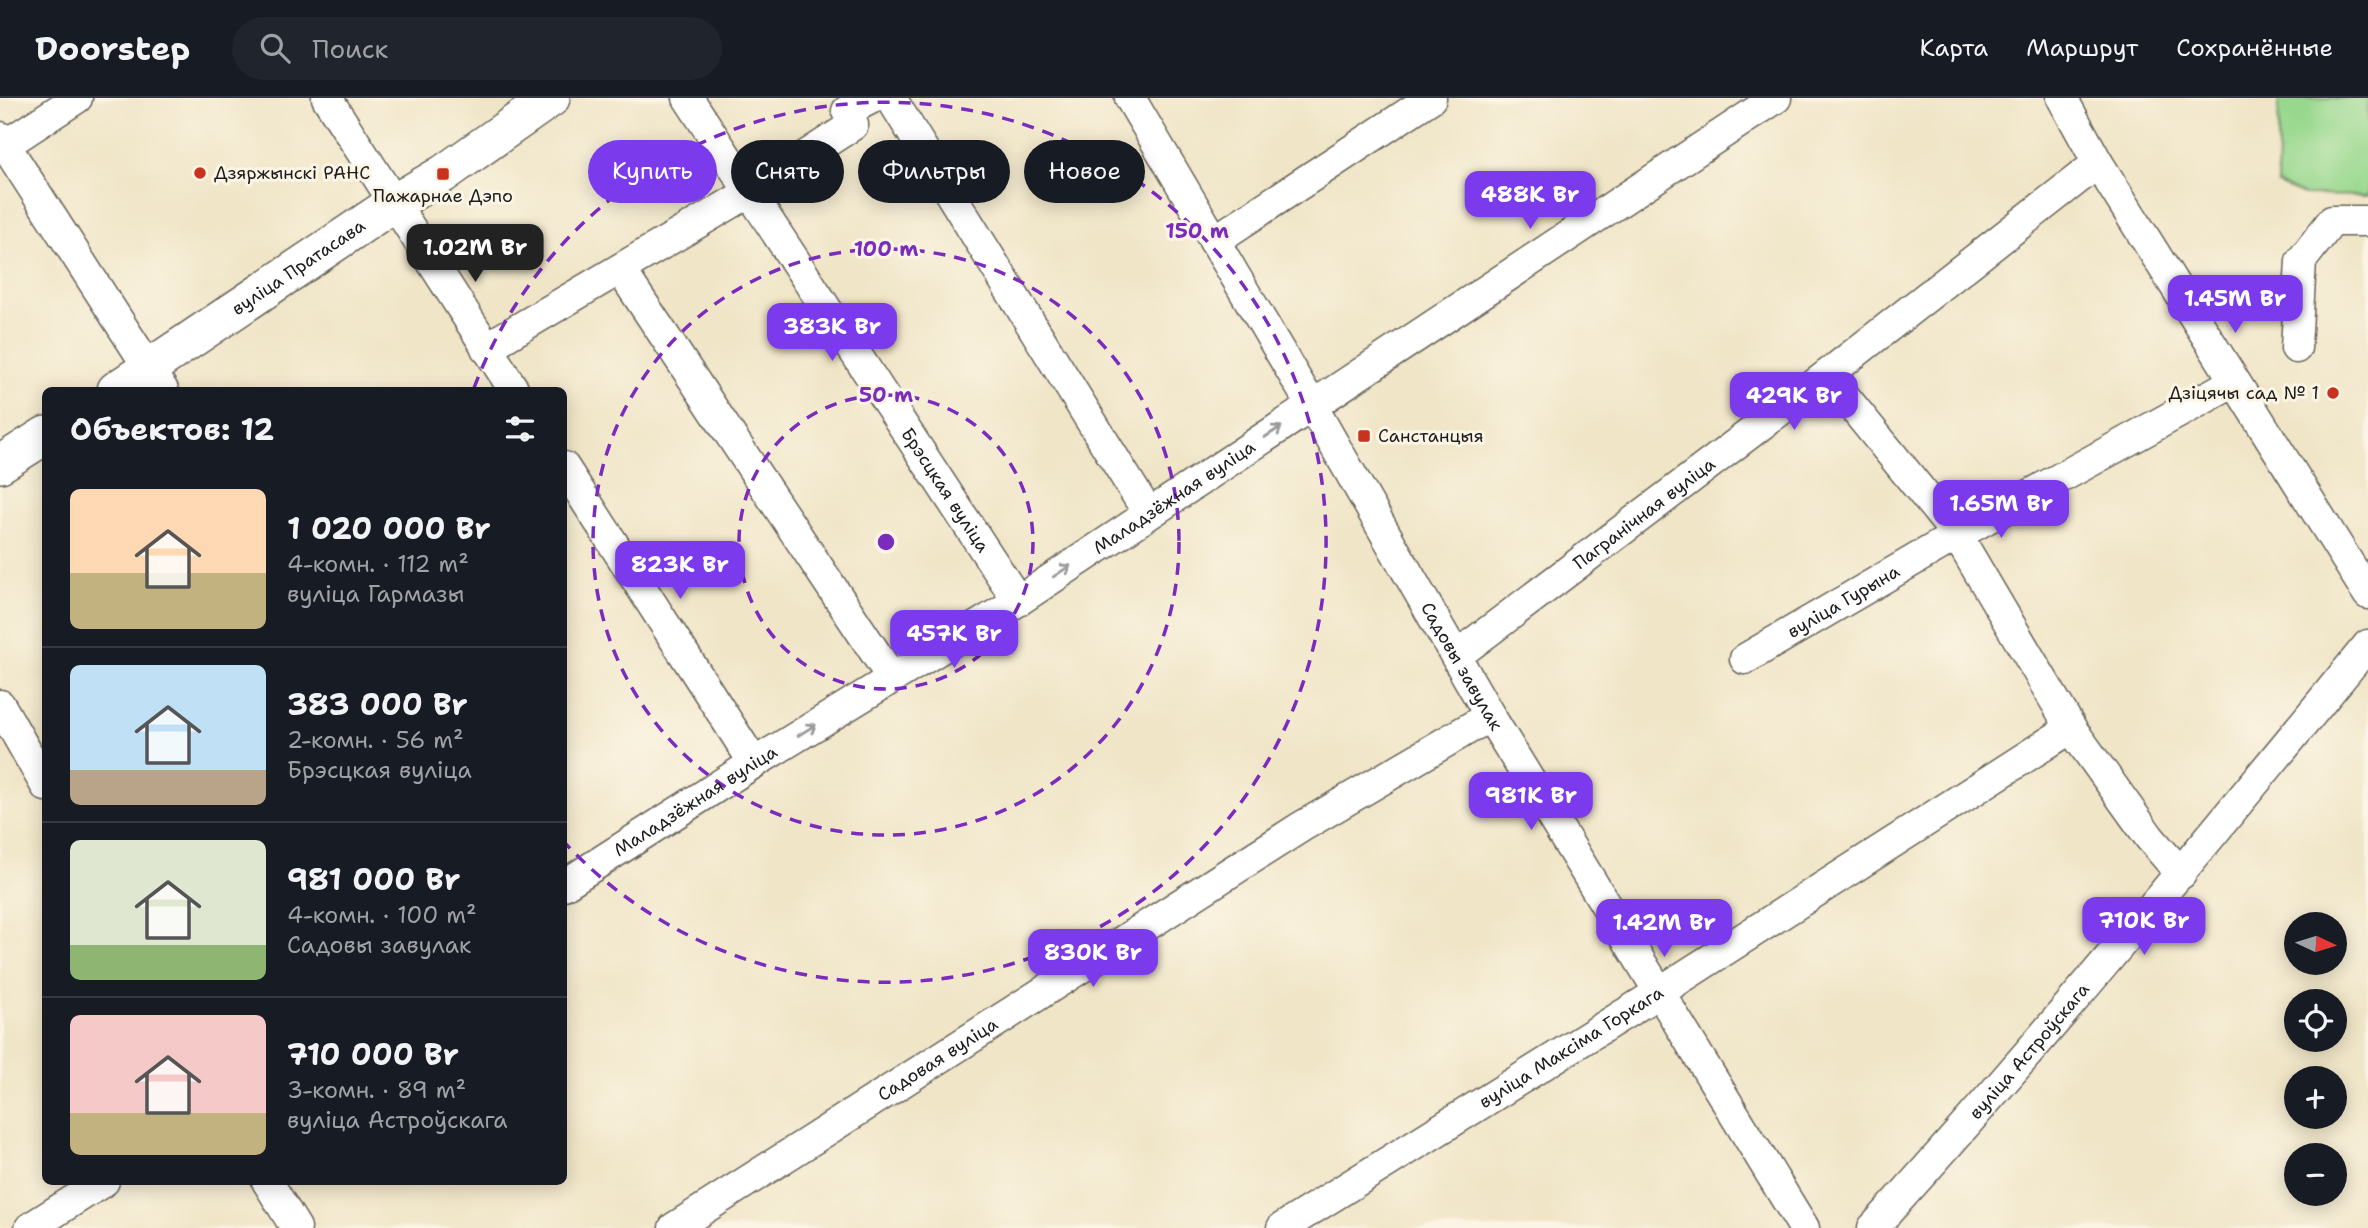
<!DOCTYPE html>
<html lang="ru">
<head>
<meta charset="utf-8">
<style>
  body { margin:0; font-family:"Shantell Sans",sans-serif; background:#20242c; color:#f1f3f6; height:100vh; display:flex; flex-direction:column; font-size:26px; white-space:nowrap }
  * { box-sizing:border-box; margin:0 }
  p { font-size:23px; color:#9ea1a6 }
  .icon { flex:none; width:38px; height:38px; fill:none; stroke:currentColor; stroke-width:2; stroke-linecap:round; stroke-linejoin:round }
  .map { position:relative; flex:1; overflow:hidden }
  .details { position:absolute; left:42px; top:289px; width:525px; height:798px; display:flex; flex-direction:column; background:#171b24; border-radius:10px; box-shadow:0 4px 18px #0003 }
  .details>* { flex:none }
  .top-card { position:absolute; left:588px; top:42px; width:665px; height:63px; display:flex; gap:14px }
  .needle { width:46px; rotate:94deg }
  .fabs { position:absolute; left:2284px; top:814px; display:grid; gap:14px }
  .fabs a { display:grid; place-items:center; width:63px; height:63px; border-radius:50%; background:#171b24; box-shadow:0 4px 18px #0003; font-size:35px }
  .price { position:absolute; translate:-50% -60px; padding:0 16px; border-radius:14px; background:#7c3aed; color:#fff; font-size:23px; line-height:46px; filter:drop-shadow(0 2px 4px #0008) }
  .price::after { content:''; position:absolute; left:50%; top:42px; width:21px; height:16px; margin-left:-10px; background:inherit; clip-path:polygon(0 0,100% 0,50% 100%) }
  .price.current { background:#222; color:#fff }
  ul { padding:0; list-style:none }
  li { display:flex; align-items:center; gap:21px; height:175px; padding:0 28px }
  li+li { border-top:2px solid #363941 }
  li span { display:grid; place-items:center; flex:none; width:196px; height:140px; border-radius:10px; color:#555 }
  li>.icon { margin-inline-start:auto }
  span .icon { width:84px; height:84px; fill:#fffc; stroke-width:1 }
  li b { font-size:30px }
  h2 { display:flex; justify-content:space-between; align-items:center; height:84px; padding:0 28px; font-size:30px }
  .tag { padding:0 24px; border-radius:32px; background:#171b24; box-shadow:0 4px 18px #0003; font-size:24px; line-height:63px }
  .tag.current { background:#7c3aed; color:#fff }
  header { display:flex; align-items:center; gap:42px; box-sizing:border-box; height:98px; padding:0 35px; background:#171b24; border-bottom:2px solid #363941 }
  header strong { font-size:33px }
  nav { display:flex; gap:38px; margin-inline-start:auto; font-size:24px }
  .search { width:490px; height:63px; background:#20242c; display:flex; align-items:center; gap:18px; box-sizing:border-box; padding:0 24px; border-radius:38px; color:#9ea1a6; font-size:26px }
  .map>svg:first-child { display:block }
</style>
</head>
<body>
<header>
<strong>Doorstep</strong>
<div class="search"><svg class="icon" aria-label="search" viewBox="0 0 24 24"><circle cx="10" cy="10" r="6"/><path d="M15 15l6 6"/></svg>Поиск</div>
<nav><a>Карта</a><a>Маршрут</a><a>Сохранённые</a></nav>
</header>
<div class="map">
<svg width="2368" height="1130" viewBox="0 0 2368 1130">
  <rect width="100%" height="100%" fill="#fcf5e5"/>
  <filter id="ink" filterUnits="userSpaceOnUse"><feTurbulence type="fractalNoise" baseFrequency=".0143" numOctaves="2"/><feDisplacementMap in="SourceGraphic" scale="14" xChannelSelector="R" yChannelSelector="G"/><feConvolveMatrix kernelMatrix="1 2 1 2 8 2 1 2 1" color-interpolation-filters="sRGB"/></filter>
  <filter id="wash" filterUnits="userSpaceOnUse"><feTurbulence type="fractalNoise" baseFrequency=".00686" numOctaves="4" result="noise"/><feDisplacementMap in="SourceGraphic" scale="28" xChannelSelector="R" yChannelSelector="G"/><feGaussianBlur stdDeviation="1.57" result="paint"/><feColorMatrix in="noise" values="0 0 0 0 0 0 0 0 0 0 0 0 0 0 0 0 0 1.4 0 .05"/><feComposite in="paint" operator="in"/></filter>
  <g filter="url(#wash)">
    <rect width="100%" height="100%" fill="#f0e5c7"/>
    <!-- green -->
    <path fill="#98d88e" stroke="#5a7a55" stroke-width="2" d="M2279,0H2368V98L2304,97L2277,86Z"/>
  </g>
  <g filter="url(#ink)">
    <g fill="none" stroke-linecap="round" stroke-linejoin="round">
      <!-- minor casing -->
      <g stroke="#666258" stroke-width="33">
        <g id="minor">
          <path d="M327,0L514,292"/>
          <path id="s1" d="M688,0L1018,503"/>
          <path d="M891,0L1148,415"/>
          <path id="s2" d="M1130,0L1312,308L1490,618L1804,1130"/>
          <path d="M2062,0L2098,65L2368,496"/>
          <path d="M0,39L163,292"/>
          <path d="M5,47L77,0"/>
          <path d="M1214,143L1431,0"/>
          <path d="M620,171L892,580"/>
          <path d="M486,250L750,94L853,27L847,13L872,0"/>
          <path d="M2296,250L2301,163L2332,123H2368"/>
          <path d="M1827,277L1957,437L2071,630L2150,740L2181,776"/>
          <path d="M564,369L754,665"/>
          <path id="s3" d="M1456,558L1827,277L2098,65"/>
          <path id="s4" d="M1745,561L1957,437L2234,284"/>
          <path d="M0,607L46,688"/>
          <path id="s5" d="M564,787L754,665L1018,503L1776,0"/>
          <path d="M267,1083L296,1130"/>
          <path d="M30,1130L104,1083"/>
          <path id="s6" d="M674,1130L1301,729L1490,618"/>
          <path id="s7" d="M1282,1130L1658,895L2071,630"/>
          <path id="s8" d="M1873,1130C2045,942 2206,744 2368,547"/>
        </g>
      </g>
      <!-- major casing -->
      <g stroke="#666258" stroke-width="40">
        <g id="major">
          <path id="s9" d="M116,292L394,105L443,76L551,0"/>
          <path d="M0,366L46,337"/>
        </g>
      </g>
      <!-- minor -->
      <use href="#minor" stroke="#fff" stroke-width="30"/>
      <!-- major -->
      <use href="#major" stroke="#fff" stroke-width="37"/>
    </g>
    <!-- one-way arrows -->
    <defs><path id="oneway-shaft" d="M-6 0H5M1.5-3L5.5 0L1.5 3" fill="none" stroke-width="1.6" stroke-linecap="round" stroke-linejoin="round" transform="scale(1.75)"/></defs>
    <g stroke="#999">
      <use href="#oneway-shaft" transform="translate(1273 334) rotate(-33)"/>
      <use href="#oneway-shaft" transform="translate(1062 473) rotate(-34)"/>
      <use href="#oneway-shaft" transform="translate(807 632) rotate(-32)"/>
    </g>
  </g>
  <!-- distance rings -->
  <g fill="none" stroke="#7b2cbf" stroke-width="3.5" stroke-dasharray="12 9">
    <circle cx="886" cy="444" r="147"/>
    <circle cx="886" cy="444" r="293"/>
    <path d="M474 290A440 440 0 1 1 564 744"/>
  </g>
  <!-- markers -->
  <g fill="#c8321e" stroke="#fcf5e5" stroke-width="2.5">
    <circle cx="200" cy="75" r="7"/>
    <rect x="436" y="69" width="14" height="14" rx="3.5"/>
    <circle cx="2333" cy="295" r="7"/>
    <rect x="1357" y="331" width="14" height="14" rx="3.5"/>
  </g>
  <g text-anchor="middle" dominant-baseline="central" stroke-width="6" stroke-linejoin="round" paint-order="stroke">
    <!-- poi labels -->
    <g font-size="18" fill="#1c1c1c" stroke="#fcf5e5" text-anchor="start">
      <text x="214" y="75">Дзяржынскі РАНС</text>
      <text x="443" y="98" text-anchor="middle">Пажарнае Дэпо</text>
      <text x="2319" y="295" text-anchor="end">Дзіцячы сад № 1</text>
      <text x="1378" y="338">Санстанцыя</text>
    </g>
    <!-- street labels -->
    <g font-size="18" fill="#1c1c1c" stroke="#fcf5e5">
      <text stroke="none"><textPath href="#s9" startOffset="220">вуліца Пратасава</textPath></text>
      <text stroke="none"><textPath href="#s1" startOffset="469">Брэсцкая вуліца</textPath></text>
      <text stroke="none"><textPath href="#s5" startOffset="723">Маладзёжная вуліца</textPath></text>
      <text stroke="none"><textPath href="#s3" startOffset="236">Пагранічная вуліца</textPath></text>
      <text stroke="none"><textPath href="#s4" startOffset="114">вуліца Гурына</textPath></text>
      <text stroke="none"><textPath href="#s2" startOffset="658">Садовы завулак</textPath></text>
      <text stroke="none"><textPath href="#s5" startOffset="156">Маладзёжная вуліца</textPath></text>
      <text stroke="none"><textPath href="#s7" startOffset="341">вуліца Максіма Горкага</textPath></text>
      <text stroke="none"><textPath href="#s8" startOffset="236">вуліца Астроўскага</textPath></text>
      <text stroke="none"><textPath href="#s6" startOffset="313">Садовая вуліца</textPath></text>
    </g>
  </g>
  <circle cx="886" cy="444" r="10" fill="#7b2cbf" stroke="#fcf5e5" stroke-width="3.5"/>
  <g font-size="21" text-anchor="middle" font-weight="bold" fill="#7b2cbf" stroke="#fcf5e5" stroke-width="6" stroke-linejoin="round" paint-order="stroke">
    <text x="1197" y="140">150 m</text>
    <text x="886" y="158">100 m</text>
    <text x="886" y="304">50 m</text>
  </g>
</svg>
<div class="fabs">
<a><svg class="needle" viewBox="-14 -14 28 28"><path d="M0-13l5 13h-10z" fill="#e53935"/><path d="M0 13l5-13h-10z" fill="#9ea1a6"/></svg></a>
<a><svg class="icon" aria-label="locate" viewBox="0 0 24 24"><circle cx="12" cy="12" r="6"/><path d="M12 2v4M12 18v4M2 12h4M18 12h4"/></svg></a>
<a>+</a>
<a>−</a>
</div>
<b class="price" style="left:1530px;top:133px">488K Br</b>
<b class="price current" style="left:475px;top:186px">1.02M Br</b>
<b class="price" style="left:2235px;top:237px">1.45M Br</b>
<b class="price" style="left:832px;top:265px">383K Br</b>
<b class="price" style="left:1794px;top:334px">429K Br</b>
<b class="price" style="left:2001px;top:442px">1.65M Br</b>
<b class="price" style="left:680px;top:503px">823K Br</b>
<b class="price" style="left:954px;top:572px">457K Br</b>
<b class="price" style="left:1531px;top:734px">981K Br</b>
<b class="price" style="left:2144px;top:859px">710K Br</b>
<b class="price" style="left:1664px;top:861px">1.42M Br</b>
<b class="price" style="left:1093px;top:891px">830K Br</b>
<div class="top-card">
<a class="tag current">Купить</a>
<a class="tag">Снять</a>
<a class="tag">Фильтры</a>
<a class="tag">Новое</a>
</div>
<section class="details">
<h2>Объектов: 12<svg class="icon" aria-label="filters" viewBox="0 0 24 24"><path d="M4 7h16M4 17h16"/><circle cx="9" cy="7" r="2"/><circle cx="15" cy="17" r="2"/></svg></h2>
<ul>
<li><span style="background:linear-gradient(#ffd9b3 60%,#c2b280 0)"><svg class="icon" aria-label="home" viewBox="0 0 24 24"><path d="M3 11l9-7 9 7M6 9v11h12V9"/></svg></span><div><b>1 020 000 Br</b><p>4-комн. · 112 m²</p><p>вуліца Гармазы</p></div></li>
<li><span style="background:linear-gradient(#bfe0f5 75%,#b9a48a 0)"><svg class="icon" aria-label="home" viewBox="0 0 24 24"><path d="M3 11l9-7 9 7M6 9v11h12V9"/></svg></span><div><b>383 000 Br</b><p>2-комн. · 56 m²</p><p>Брэсцкая вуліца</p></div></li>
<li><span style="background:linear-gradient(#dfe7d0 75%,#8fb573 0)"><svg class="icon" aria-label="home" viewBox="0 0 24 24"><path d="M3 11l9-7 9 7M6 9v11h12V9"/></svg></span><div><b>981 000 Br</b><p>4-комн. · 100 m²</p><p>Садовы завулак</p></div></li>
<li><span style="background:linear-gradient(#f6c9c9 70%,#c2b280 0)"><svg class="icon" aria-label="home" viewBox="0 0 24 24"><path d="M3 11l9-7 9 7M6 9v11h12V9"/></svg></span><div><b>710 000 Br</b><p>3-комн. · 89 m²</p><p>вуліца Астроўскага</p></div></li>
</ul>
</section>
</div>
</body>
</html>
